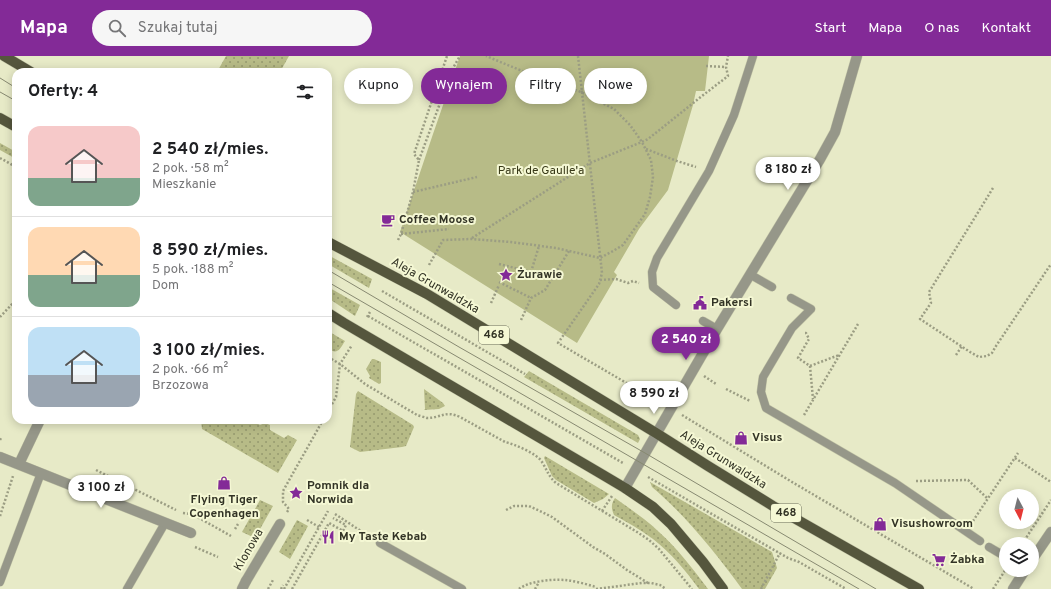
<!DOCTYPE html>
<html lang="pl">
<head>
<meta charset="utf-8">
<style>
  body { margin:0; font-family:Overpass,sans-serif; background:#f6f6f6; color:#202124; height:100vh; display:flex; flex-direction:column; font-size:15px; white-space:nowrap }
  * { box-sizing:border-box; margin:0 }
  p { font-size:13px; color:#757577 }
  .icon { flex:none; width:22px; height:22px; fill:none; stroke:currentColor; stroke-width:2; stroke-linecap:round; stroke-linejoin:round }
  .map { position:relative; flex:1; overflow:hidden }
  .side { position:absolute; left:12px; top:12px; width:320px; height:356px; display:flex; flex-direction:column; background:#fff; border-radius:12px; box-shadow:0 2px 10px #0003 }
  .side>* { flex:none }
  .top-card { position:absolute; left:344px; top:12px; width:380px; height:36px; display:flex; gap:8px }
  .needle { width:26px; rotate:173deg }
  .tools { position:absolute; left:999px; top:433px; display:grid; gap:8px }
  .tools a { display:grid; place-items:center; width:40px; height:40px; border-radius:50%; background:#fff; box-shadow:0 2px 10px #0003; font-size:20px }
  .price { position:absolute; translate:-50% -34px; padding:0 9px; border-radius:14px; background:#fff; color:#222; font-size:13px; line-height:26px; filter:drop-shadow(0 1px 2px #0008) }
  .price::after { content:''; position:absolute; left:50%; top:24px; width:12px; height:9px; margin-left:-6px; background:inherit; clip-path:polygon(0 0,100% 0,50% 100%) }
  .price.active { background:#832a97; color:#fff }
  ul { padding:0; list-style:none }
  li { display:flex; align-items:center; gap:12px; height:100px; padding:0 16px }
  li+li { border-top:1px solid #e0e0e0 }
  li span { display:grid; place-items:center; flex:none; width:112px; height:80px; border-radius:12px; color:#555 }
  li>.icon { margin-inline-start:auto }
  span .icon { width:48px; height:48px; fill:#fffc; stroke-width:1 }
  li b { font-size:17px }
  h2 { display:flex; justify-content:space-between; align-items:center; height:48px; padding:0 16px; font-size:17px }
  .chip { padding:0 14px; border-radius:18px; background:#fff; box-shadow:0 2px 10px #0003; font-size:14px; line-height:36px }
  .chip.active { background:#832a97; color:#fff }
  header { display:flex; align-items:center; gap:24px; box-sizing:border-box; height:56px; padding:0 20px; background:#832a97; color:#fff }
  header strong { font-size:19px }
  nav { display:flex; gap:22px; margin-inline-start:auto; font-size:14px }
  .search { width:280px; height:36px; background:#f6f6f6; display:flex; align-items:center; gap:10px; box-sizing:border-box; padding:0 14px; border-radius:22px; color:#757577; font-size:15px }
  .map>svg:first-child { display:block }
</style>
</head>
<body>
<header>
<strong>Mapa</strong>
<div class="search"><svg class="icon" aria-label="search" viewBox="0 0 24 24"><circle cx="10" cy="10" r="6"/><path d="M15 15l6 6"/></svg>Szukaj tutaj</div>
<nav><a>Start</a><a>Mapa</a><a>O nas</a><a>Kontakt</a></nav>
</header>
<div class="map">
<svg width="1051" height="533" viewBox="0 0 1051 533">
  <defs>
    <pattern id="grass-dots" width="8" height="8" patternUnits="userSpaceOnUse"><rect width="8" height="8" fill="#b7bb87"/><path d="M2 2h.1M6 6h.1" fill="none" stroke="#95996e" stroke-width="1.8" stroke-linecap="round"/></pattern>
  </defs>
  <rect width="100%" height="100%" fill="#e7eac7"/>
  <!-- grass -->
  <path fill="url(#grass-dots)" d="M226,0H289L280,16H217Z
    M0,87L16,96V103L0,94Z
    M328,199L372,223L369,232L328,208Z
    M328,231L360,249L355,260L328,242Z
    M328,275L345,285C340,293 338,299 328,293Z
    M372,303H374L381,306V327L379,328L369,322L370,320L366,313Z
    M529,315L638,379L640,383L638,387L524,321Z
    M424,333L443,347L445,350L439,353L424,354L425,353Z
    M358,335L413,369L414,371L406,390L402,391L360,396L350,391L356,338Z
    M201,364H251L260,369L265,367L270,369V374L284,382L288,379L297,384L278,417L202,373Z
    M545,400L609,438L603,443L594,447L556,424L552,420L544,402Z
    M650,426L772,496L777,512L765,533H742C715,496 686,460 652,431Z
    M615,442C630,453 646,463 659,476C678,493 693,513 708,533H699C686,515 671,497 653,483C641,474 627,466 614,459C611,452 611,448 615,442Z
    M260,444L273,450L255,482L242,476Z
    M297,464L308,470L290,503L279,496Z"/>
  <!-- park -->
  <path fill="#b7bb87" d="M460,0H709L705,35H696L693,49L668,134L639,173L614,216L617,219L577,287L400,176L433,78Z"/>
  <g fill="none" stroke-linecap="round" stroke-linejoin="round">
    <!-- service casing -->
    <g stroke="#c3c5a7" stroke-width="9">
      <path id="service" d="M751,219L772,231
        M791,242L811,253L792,272L763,321L761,336L766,352L895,427L980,485
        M676,249L653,231L652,216L657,202L709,115L734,59L753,0
        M703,265L717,273
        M380,487L462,533
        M989,491L1006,501
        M0,526L41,417
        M127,533L165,467"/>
    </g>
    <!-- pedestrian casing -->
    <g stroke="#c3c5a7" stroke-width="11">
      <path id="pedestrian" d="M246,525L280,468"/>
    </g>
    <!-- minor casing -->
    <g stroke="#c3c5a7" stroke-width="11">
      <path id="minor" d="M0,401L191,477
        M19,408L40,364
        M625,432L717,273L819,105L835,76L857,0
        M1032,504L1051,476
        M242,533L246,525
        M1013,533L1025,514"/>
    </g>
    <!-- primary casing -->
    <g stroke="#c3c5a7" stroke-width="11">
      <path id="primary" d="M4,0L31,16
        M0,62L16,71
        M328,186L427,238L656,377L708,410L773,450L919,533
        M328,257L344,267L598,416L625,432L653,451L671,468L703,506L723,533"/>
    </g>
    <!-- path -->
    <path stroke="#9b9d83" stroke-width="2.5" stroke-dasharray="2 2" stroke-linecap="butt" d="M578,0L602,217L599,228L558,287L659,346
      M706,10L726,11
      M581,36L615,26
      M646,93L677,105L696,111
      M0,102L16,111
      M419,104L453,12L460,0
      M993,132L929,236L931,247L920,263L970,296L979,301L987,300L992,297L996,290L1051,208
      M413,136L477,121
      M401,178L449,173
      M472,182L590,107L642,86L648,83L702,40L728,20L726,11L728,0
      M398,184L401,178L413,136L419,104L414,98L447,0
      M499,208L531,216L552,223
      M429,209L443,184L471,183L511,186L556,192L600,202L613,195L623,189L645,158L650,141L653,121L651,104L642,86L630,69L614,53L581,36L527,17L486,0
      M531,216L539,190
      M600,224L616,223L628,227L633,225L639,227
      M499,226L531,242
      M382,235L525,318
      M491,247L499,229
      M368,260L623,407
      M0,261L13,247L16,243
      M367,261L370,256
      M521,264L531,242L545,234L569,195
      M805,277H806L809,283L798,302L810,310L813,343
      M956,299L962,290
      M328,301L340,308L365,328L417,359C420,360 424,361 427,362C441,362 445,354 460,361L505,386C514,388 538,398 542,406C547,414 549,421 556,427L637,476L649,484L659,493L692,533
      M810,310L839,299
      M704,320L716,328
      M726,333L750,345
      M328,355L336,341L340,308L352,289
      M682,359L792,426L974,533
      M804,359L858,268
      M0,384L1,382
      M1015,402L1051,426
      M96,414L176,454
      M648,421L788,502L799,506L846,533
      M916,425L968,424L988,443
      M506,454L514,450H529L542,456L552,461L593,491L605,498L627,514L648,527
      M602,455L612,440
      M287,456L289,453L283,446V435L323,364
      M183,457L192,458L231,480
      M335,458L370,481
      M0,460L13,420
      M307,464L319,471
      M973,465L1018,397
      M235,473L238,468
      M1022,488L1051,444
      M195,491L218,501
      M268,533L273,524
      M281,533L283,529
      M284,533L328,455
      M292,533L329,467L343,475L346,469L333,462
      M519,533C529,525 552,523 565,524C575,525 586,528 596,531
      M535,533L539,526
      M596,533L642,527H651L660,529L666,533
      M761,533L780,497
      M993,533L1006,513"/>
    <!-- service -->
    <use href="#service" stroke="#969789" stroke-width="8"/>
    <!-- pedestrian -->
    <use href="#pedestrian" stroke="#969789" stroke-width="10"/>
    <!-- minor -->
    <use href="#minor" stroke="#969789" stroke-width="10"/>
    <!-- primary -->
    <use href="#primary" stroke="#55563d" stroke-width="10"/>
    <!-- tram -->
    <path stroke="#878971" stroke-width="1" d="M0,22L16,32
      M0,36L16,45
      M328,214L459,291L645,397L876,533
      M328,226L859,533"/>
  </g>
  <!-- icons -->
  <defs>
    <g id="cafe-bare" transform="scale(1.08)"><path d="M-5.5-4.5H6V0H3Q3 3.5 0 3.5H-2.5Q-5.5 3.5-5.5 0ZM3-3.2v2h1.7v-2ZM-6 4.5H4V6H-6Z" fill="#832a97" stroke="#f5f8d4" stroke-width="2.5" paint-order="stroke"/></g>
    <g id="sight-bare" transform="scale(1.08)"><path d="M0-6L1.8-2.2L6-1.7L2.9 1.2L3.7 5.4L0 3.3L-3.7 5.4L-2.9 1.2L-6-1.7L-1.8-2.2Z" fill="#832a97" stroke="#f5f8d4" stroke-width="2.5" paint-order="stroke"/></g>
    <g id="civic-bare" transform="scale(1.08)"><path d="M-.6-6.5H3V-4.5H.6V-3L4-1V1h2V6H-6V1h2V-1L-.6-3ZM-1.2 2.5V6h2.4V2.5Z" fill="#832a97" stroke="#f5f8d4" stroke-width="2.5" paint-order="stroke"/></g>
    <g id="shop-bare" transform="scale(1.08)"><path d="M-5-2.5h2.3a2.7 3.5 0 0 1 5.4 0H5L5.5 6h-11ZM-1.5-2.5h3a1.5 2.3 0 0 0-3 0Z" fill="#832a97" stroke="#f5f8d4" stroke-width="2.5" paint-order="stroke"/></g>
    <g id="restaurant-bare" transform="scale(1.08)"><path d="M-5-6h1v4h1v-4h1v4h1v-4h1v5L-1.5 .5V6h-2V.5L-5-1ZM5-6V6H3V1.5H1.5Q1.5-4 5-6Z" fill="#832a97" stroke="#f5f8d4" stroke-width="2.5" paint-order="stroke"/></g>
    <g id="supermarket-bare" transform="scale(1.08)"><path d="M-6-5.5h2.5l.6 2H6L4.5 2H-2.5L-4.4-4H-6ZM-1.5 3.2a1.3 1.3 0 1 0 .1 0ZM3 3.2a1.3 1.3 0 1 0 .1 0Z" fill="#832a97" stroke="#f5f8d4" stroke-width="2.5" paint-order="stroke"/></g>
  </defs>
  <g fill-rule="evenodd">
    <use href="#cafe-bare" x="388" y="164"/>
    <use href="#sight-bare" x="506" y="219"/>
    <use href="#civic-bare" x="700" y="247"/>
    <use href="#shop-bare" x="741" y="382"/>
    <use href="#shop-bare" x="224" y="427"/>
    <use href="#sight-bare" x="296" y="437"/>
    <use href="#shop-bare" x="880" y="468"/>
    <use href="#restaurant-bare" x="328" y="481"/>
    <use href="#supermarket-bare" x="939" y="504"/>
  </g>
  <g text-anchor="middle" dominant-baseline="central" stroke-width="4" stroke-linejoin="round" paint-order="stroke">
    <!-- shield labels -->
    <g fill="#f5f8d4" stroke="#6c6e5a" stroke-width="1">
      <rect x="479" y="270" width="30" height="18" rx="3"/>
      <rect x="771" y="448" width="30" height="18" rx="3"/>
    </g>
    <g font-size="11" font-weight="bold" fill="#323325">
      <text x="494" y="279">468</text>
      <text x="786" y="457">468</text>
    </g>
    <!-- park labels -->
    <g font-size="12" fill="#383918" stroke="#f5f8d4">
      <text x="541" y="115">Park de Gaulle'a</text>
    </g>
    <!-- poi labels -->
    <g font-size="12" font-weight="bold" fill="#323325" stroke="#f5f8d4" text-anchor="start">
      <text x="399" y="164">Coffee Moose</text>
      <text x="517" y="219">Żurawie</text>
      <text x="711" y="247">Pakersi</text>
      <text x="752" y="382">Visus</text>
      <text x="307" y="430">Pomnik dla<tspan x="307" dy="14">Norwida</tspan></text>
      <text x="224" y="444" text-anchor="middle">Flying Tiger<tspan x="224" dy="14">Copenhagen</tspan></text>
      <text x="891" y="468">Visushowroom</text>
      <text x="339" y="481">My Taste Kebab</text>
      <text x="950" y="504">Żabka</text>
    </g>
    <!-- street labels -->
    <g font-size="12" fill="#323325" stroke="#f5f8d4">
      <text transform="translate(435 230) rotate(30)">Aleja Grunwaldzka</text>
      <text transform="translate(723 404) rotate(32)">Aleja Grunwaldzka</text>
      <text transform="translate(249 494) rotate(-60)">Klonowa</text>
    </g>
  </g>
</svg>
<div class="tools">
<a><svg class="needle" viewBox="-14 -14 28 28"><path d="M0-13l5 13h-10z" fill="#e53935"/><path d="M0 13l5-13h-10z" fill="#757577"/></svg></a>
<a><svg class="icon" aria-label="layers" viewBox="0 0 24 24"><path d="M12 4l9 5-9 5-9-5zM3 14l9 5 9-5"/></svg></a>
</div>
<b class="price" style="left:788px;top:135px">8 180 zł</b>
<b class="price active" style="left:686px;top:305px">2 540 zł</b>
<b class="price" style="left:654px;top:359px">8 590 zł</b>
<b class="price" style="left:101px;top:453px">3 100 zł</b>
<div class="top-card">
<a class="chip">Kupno</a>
<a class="chip active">Wynajem</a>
<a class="chip">Filtry</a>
<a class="chip">Nowe</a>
</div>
<section class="side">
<h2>Oferty: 4<svg class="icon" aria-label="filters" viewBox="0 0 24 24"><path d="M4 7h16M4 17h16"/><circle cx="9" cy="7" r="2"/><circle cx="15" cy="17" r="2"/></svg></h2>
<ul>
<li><span style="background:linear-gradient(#f6c9c9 65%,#7fa58c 0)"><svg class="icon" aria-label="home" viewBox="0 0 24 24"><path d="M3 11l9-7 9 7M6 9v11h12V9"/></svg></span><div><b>2 540 zł/mies.</b><p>2 pok. · 58 m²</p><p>Mieszkanie</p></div></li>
<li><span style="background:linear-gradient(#ffd9b3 60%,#7fa58c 0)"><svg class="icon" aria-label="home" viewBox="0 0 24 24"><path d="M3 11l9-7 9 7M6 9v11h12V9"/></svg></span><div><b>8 590 zł/mies.</b><p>5 pok. · 188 m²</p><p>Dom</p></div></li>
<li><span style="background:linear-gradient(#bfe0f5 60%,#9aa5b1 0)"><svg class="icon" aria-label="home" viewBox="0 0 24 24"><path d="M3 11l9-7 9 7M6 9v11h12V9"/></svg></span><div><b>3 100 zł/mies.</b><p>2 pok. · 66 m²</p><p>Brzozowa</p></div></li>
</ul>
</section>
</div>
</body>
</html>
